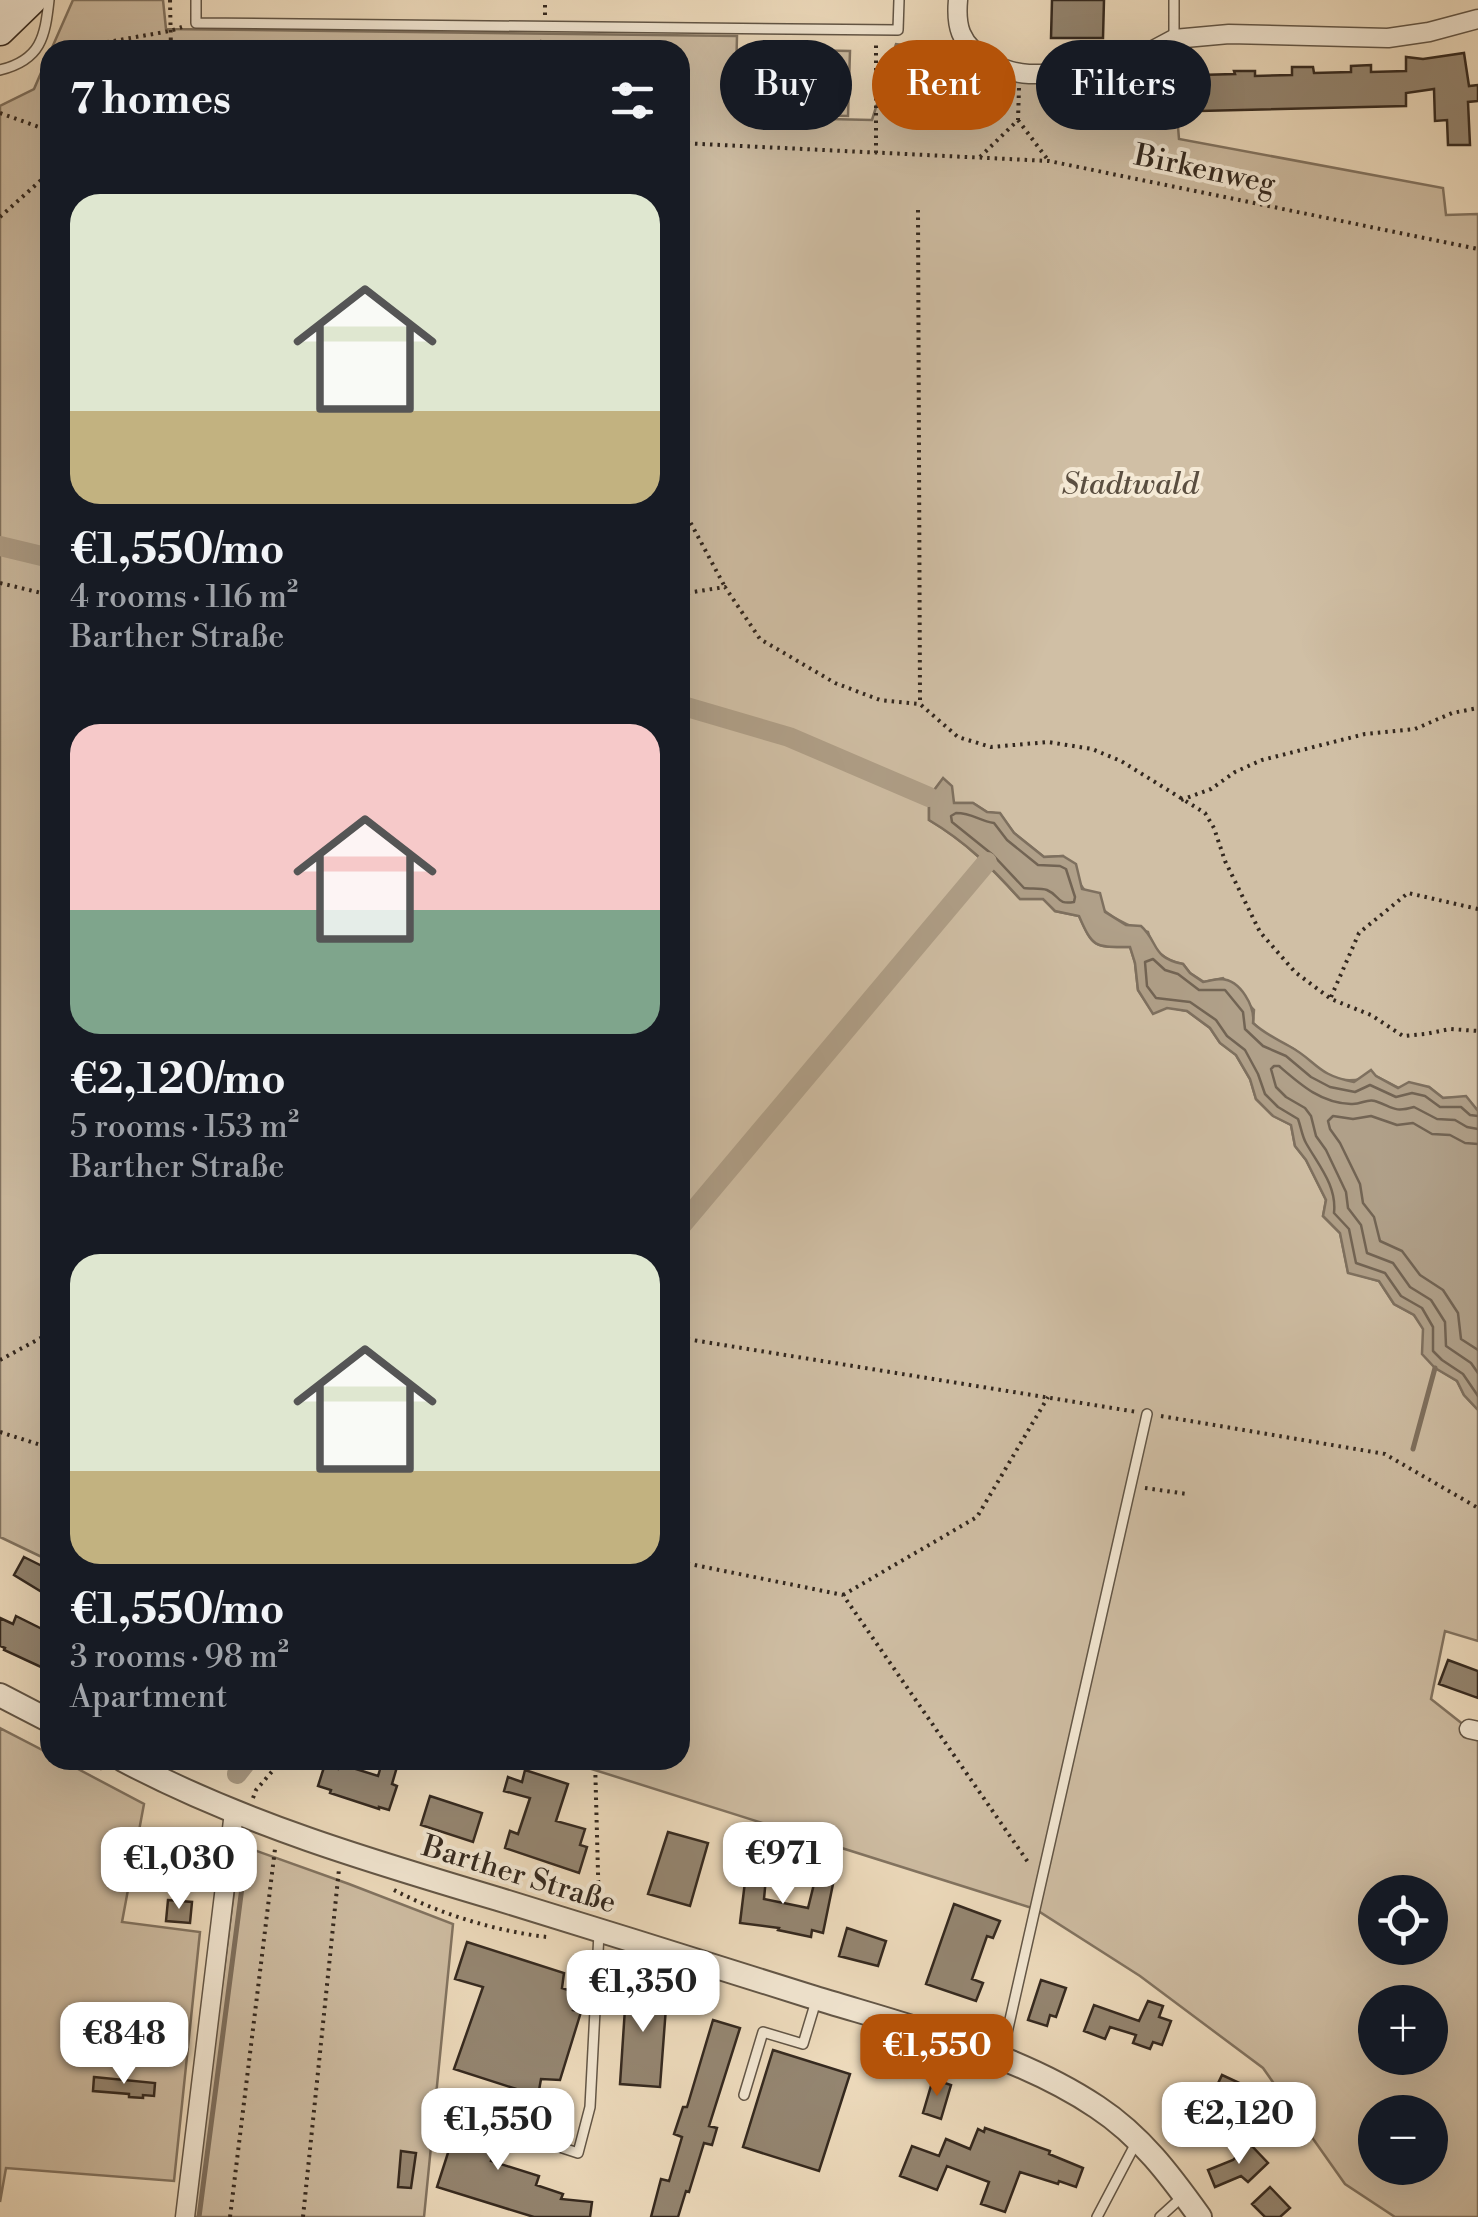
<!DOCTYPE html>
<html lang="en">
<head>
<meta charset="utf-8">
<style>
  body { margin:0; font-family:"Libre Bodoni",serif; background:#20242c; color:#f1f3f6; height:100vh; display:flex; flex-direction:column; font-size:38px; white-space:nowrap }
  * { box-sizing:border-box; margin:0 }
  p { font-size:32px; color:#9ea1a6 }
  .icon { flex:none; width:55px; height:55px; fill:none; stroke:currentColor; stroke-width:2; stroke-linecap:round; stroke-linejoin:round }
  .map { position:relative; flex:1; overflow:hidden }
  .drawer { position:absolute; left:40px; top:40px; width:650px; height:1730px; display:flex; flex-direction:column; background:#171b24; border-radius:30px; box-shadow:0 10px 40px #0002 }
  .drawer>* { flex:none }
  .banner { position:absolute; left:720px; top:40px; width:608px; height:90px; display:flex; gap:20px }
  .tools { position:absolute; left:1358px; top:1875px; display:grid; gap:20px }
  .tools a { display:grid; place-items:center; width:90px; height:90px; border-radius:50%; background:#171b24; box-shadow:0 10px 40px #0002; font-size:50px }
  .price { position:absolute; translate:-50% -85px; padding:0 22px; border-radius:20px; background:#fff; color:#222; font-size:32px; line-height:65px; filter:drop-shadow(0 2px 5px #0008) }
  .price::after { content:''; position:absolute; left:50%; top:60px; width:30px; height:22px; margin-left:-15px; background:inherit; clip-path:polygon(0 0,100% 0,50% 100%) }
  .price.active { background:#b45309; color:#fff }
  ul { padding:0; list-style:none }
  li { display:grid; align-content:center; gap:20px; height:530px; padding:0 30px }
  li span { display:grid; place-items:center; height:310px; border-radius:30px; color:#555 }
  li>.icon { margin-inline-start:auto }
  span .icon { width:180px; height:180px; fill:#fffc; stroke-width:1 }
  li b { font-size:42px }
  h2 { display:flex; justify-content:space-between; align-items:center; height:120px; padding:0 30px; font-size:42px }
  .pill { padding:0 35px; border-radius:45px; background:#171b24; box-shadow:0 10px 40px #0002; font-size:35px; line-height:90px }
  .pill.active { background:#b45309; color:#fff }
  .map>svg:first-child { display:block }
</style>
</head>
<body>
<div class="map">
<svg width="1478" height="2217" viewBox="0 0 1478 2217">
  <rect width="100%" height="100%" fill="#f0dec0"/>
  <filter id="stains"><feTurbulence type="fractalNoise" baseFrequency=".002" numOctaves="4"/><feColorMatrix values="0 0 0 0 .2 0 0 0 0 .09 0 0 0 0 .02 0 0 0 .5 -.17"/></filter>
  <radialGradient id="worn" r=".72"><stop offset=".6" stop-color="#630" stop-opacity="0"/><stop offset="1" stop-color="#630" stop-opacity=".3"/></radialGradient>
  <!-- green -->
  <path fill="#d0bfa5" stroke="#827462" stroke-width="2.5" fill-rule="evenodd" d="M73,0H163L166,29L737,36L735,117L872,120L896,44L935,49L1014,80L1086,86L1124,79L1164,50H1172L1179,139L1443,188L1446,215L1478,214V1111L1466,1097L1443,1098L1429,1087L1399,1088L1376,1076C1332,1088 1328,1074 1295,1050C1288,1045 1280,1043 1272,1039C1265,1035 1259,1029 1253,1023L1254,1010L1223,978L1204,982L1190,973L1183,964C1165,961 1153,950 1148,932C1103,919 1085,896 1063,856L1044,857L1014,833L1000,814L987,812L973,803H954L943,779L929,797V820C966,842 991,867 1020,899H1044L1055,911L1079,916C1094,949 1094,947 1130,947L1135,963L1138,990L1153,1013L1167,1007L1187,1011L1210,1028L1220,1043L1236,1055L1250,1079L1256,1099L1272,1115L1291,1125L1295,1146L1306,1160L1326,1200L1323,1216L1340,1233L1348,1272L1379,1281L1394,1304L1414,1315L1424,1329L1436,1368L1457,1381L1464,1395L1478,1410V1641L1445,1631L1431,1699L1469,1729L1478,1731V2217H1395L1345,2184L1263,2068L1140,1976L1035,1909L563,1760H680V50H51ZM1375,1892H1430V1948H1375ZM1375,2002H1430V2058H1375ZM1375,2112H1430V2168H1375Z
    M744,49L850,51L848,116L743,114Z
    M50,52V1561L0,1537V106L34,89Z
    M0,1728L50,1754V1760H61L144,1804L122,1922L200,1932L174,2181L6,2168L0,2202Z
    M240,1845L349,1884L453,1924L424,2217H192Z"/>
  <!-- water -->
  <path fill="#b0a089" stroke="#7e705f" stroke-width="2.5" d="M943,778L952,786L954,803H973L987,812L1000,813L1014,833L1044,857L1063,856L1076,864L1082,889L1100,893L1105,912L1126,925L1141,926C1159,942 1151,958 1183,964L1190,973L1203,982C1209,981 1215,979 1221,979C1241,980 1255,1007 1253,1023C1265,1034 1275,1038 1289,1046C1317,1061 1316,1075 1354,1082L1371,1070L1376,1076L1398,1088L1409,1082L1429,1087L1443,1098L1466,1096L1478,1111V1410L1464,1395L1457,1381L1435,1368L1422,1354L1423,1329L1414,1315L1394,1304L1379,1281L1348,1273L1340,1233L1323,1216L1326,1200L1306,1160L1295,1146L1291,1125L1273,1116L1256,1099L1250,1079L1236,1055L1220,1043L1210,1028L1187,1011L1167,1008L1153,1014L1138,990L1135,963L1130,947C1096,947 1093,949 1079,916L1055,911L1043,899H1020C991,867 966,842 929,820V797Z"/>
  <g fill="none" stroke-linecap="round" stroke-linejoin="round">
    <!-- shore -->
    <path stroke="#726454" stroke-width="2.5" d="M956,813C973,813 979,821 994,823L1007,840L1038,865L1060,866L1066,869L1075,897L1074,902C1056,905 1061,896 1047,890C1041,888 1030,889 1024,888L993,855L952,822L951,816Z
      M1478,1116L1470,1115L1461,1107H1440L1425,1096L1412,1093L1396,1097L1370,1085L1355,1092L1330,1087L1311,1077L1286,1056L1263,1046L1245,1029L1243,1012L1225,990H1199L1178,974L1165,970L1153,959L1145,962L1147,986L1156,998L1190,1002L1216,1020L1227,1036L1245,1050L1258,1074L1265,1094L1278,1107L1298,1119C1301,1127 1302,1136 1306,1143C1319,1166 1337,1186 1334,1213L1349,1229L1356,1263L1385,1273L1401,1296L1422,1308L1433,1327V1351L1442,1360L1463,1374L1478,1396
      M1478,1129L1467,1127L1455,1120L1437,1119L1414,1107C1393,1113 1393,1107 1375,1101C1367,1098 1361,1105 1351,1104C1321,1103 1301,1085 1279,1066H1274L1271,1069L1276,1087L1286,1097L1305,1108L1311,1116L1316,1136L1326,1150L1346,1192L1348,1208L1361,1225L1367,1253L1393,1263L1410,1287L1431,1300L1445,1322L1446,1346L1471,1363L1478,1373
      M1478,1144L1465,1143L1450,1135L1432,1134L1413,1123L1397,1125L1371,1116L1353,1119L1333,1116L1328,1121L1330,1129L1340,1143L1360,1184L1363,1203L1374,1217L1380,1241L1402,1251L1420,1275L1443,1290L1458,1313L1461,1339L1478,1350"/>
    <!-- stream -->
    <path stroke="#7e705f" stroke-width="5" d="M1413,1449L1435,1368
      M199,2217L247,1849"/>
    <!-- canal -->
    <path stroke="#b0a089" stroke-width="20" d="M0,546L50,558
      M680,705L789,737L929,797
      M680,1227L987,862
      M237,1774L248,1760"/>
  </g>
  <!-- building -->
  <path fill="#958773" stroke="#33281f" stroke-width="2.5" d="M1052,0H1104L1103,38H1051Z
    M1464,53L1469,86L1478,85V101L1468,102L1470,145H1448L1447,120L1435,121L1434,89L1406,93V106L1200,111L1199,75L1235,74L1234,71H1255V76L1292,75V67H1313L1314,73L1351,72V66L1371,65V72L1406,71V57L1423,59Z
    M24,1557L50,1570V1597L14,1575Z
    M16,1616L50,1633V1665L43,1662L41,1667L4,1650L5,1648L0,1646V1618L13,1624Z
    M1448,1660L1478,1671V1698L1439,1684Z
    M383,1760H399L392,1784L397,1786L389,1810L379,1807V1809L330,1793L331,1790L318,1786L325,1764L338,1769L340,1764L378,1776Z
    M525,1770L568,1784L556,1821L585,1829L580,1845L587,1847L579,1873L505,1848L510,1831L518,1834L530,1798L504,1791L508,1777L522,1782Z
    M430,1796L482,1813L473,1842L421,1825Z
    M668,1832L708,1843L690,1906L648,1894Z
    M747,1865L767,1867L764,1899L808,1908L815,1880L833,1884L823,1933L812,1930L811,1937L778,1930L779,1928L740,1923Z
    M168,1900L192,1902L190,1923L166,1921Z
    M954,1904L1000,1921L993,1938L987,1936L972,1979L983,1983L976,2001L926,1984Z
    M847,1928L886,1941L878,1966L839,1956Z
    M467,1942L564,1973L562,1988L578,1993L573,2010L581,2012L560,2080L541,2079L538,2096L454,2069L483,1987L455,1979Z
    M627,1978L667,1994L660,2087L620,2084Z
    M1041,1980L1066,1988L1056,2017L1050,2015L1047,2026L1028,2020Z
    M1148,2001L1163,2006L1159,2017L1171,2021L1162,2045L1153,2042L1150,2049L1133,2043L1136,2035L1110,2027L1105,2039L1084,2031L1094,2005L1139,2021Z
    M713,2020L740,2028L709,2126L717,2128L712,2145L704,2143L689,2192L686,2191L678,2217H651L661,2179L669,2181L682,2137L674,2134L683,2107H687Z
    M773,2050L850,2074L819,2171L743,2147Z
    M1222,2075L1244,2085L1235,2105L1213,2094Z
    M94,2077L155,2083L154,2096L143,2095V2098L129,2097V2094L93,2091Z
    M933,2079L951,2085L941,2119L923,2113Z
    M464,2103L494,2113L490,2125L501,2128L491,2161L539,2176L536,2185L563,2194L561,2199L592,2202L590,2217H534L437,2187Z
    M985,2128L1050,2151L1049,2154L1083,2168L1076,2187L1059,2181L1058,2184L1020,2172L1005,2212L981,2204L989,2182L947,2166L937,2190L900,2176L912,2146L939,2156L946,2139L970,2149L978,2129L984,2132Z
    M1250,2144L1268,2163L1248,2182L1241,2176L1215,2187L1208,2170L1233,2160Z
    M401,2151L416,2153L411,2188L398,2187Z
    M1270,2187L1290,2208L1280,2217H1265L1252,2204Z"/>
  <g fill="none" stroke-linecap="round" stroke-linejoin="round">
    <!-- service casing -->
    <g stroke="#625647" stroke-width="12">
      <path id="service" d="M196,0V23L898,30L899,0
        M1174,39V0
        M0,70C41,60 45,37 49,0
        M1002,2055L1147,1414
        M744,2095L763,2032L803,2044L816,2001
        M511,2131L578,2153L590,2107L599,1933
        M1097,2217L1137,2141
        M1160,2217L1182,2197"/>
    </g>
    <!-- minor casing -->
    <g stroke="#625647" stroke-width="21">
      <path id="minor" d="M958,0C957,11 957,23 961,33C971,57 1005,73 1029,74H1091L1129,63L1174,39L1229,34L1388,38L1429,32L1478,19
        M1469,1729L1478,1731
        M185,2217L234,1812"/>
    </g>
    <!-- tertiary casing -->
    <g stroke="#625647" stroke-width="26">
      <path id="tertiary" d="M0,1695L50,1721
        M123,1760C242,1823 370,1861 498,1899C602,1931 705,1963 809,1996C903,2025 1015,2052 1097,2107C1141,2136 1170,2175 1200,2217"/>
    </g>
    <!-- secondary casing -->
    <g stroke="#33281f" stroke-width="31">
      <path id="secondary" d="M0,3L3,0
        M0,31L32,0"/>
    </g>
    <!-- path -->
    <path stroke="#33281f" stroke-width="4" stroke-dasharray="2.5 5" stroke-linecap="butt" d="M170,0L171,50
      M545,15V0
      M62,50L170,31L182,27
      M541,50L542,40
      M0,113L50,131
      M1018,120L1048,160
      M680,143L1049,161L1478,249
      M876,153V42
      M980,157L1018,120L1019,88
      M918,210L920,704
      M0,217L50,172
      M680,503L725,587
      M0,583L50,595
      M680,594L725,587L760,639L835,683L880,700L920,704L958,737L991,747L1048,742L1092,749L1121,761L1205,813L1214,828L1225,861L1260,932L1295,972L1331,999L1371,1015L1403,1036L1425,1034L1450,1029L1478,1031
      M1181,800L1211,789L1235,772L1262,760L1365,734L1415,729L1452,713L1478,708
      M1331,997L1359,933L1408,893L1478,909
      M680,1338L1137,1412
      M0,1360L50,1333
      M1161,1416L1385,1454L1478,1508
      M0,1432L50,1448
      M1145,1488L1187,1494
      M680,1562L843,1595L1030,1865
      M843,1595L977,1517L1048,1397
      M87,1760L104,1770
      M595,1760L599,1910
      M253,1798L256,1790L282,1760
      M394,1890C440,1914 495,1931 547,1937
      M230,2217L275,1849
      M303,2217L339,1869"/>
    <!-- service -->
    <use href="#service" stroke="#f5ead6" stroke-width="9"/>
    <!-- minor -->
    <use href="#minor" stroke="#f5ead6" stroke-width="18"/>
    <!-- tertiary -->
    <use href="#tertiary" stroke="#f5ead6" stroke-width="22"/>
    <!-- secondary -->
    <use href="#secondary" stroke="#f5ead6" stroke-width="28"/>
  </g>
  <g text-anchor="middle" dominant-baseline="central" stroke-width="8" stroke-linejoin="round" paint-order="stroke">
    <!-- street labels -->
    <g font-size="30" fill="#33281f" stroke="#f5ead6">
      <text transform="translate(1205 170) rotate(12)">Birkenweg</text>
      <text transform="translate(519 1875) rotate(17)">Barther Straße</text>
    </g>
    <!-- park labels -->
    <g font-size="30" font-style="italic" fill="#5a4e40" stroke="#f5ead6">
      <text x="1130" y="485">Stadtwald</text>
    </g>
  </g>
  <rect width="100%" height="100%" filter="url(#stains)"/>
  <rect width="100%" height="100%" fill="url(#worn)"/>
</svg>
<div class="tools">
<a><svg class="icon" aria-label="locate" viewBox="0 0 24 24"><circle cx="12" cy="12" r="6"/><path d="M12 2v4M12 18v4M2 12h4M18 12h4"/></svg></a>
<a>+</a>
<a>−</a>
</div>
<b class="price" style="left:783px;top:1907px">€971</b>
<b class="price" style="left:179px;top:1912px">€1,030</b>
<b class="price" style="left:643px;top:2035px">€1,350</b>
<b class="price" style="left:124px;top:2087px">€848</b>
<b class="price active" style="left:937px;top:2099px">€1,550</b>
<b class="price" style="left:1239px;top:2167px">€2,120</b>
<b class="price" style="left:498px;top:2173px">€1,550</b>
<div class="banner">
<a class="pill">Buy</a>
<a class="pill active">Rent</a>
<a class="pill">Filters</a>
</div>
<section class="drawer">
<h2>7 homes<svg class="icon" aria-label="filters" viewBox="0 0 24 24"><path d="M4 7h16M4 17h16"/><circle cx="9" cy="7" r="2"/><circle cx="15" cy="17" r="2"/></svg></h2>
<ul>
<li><span style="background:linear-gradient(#dfe7d0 70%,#c2b280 0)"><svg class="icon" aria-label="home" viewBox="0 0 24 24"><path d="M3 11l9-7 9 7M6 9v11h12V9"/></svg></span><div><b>€1,550/mo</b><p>4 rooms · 116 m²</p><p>Barther Straße</p></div></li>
<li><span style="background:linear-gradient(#f6c9c9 60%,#7fa58c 0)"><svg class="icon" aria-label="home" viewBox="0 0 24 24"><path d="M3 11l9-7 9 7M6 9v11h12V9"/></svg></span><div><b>€2,120/mo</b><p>5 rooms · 153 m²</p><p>Barther Straße</p></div></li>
<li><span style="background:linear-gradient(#dfe7d0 70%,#c2b280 0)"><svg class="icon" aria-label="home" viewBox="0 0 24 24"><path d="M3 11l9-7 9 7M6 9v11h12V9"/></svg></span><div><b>€1,550/mo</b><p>3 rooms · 98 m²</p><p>Apartment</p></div></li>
</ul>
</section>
</div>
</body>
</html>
